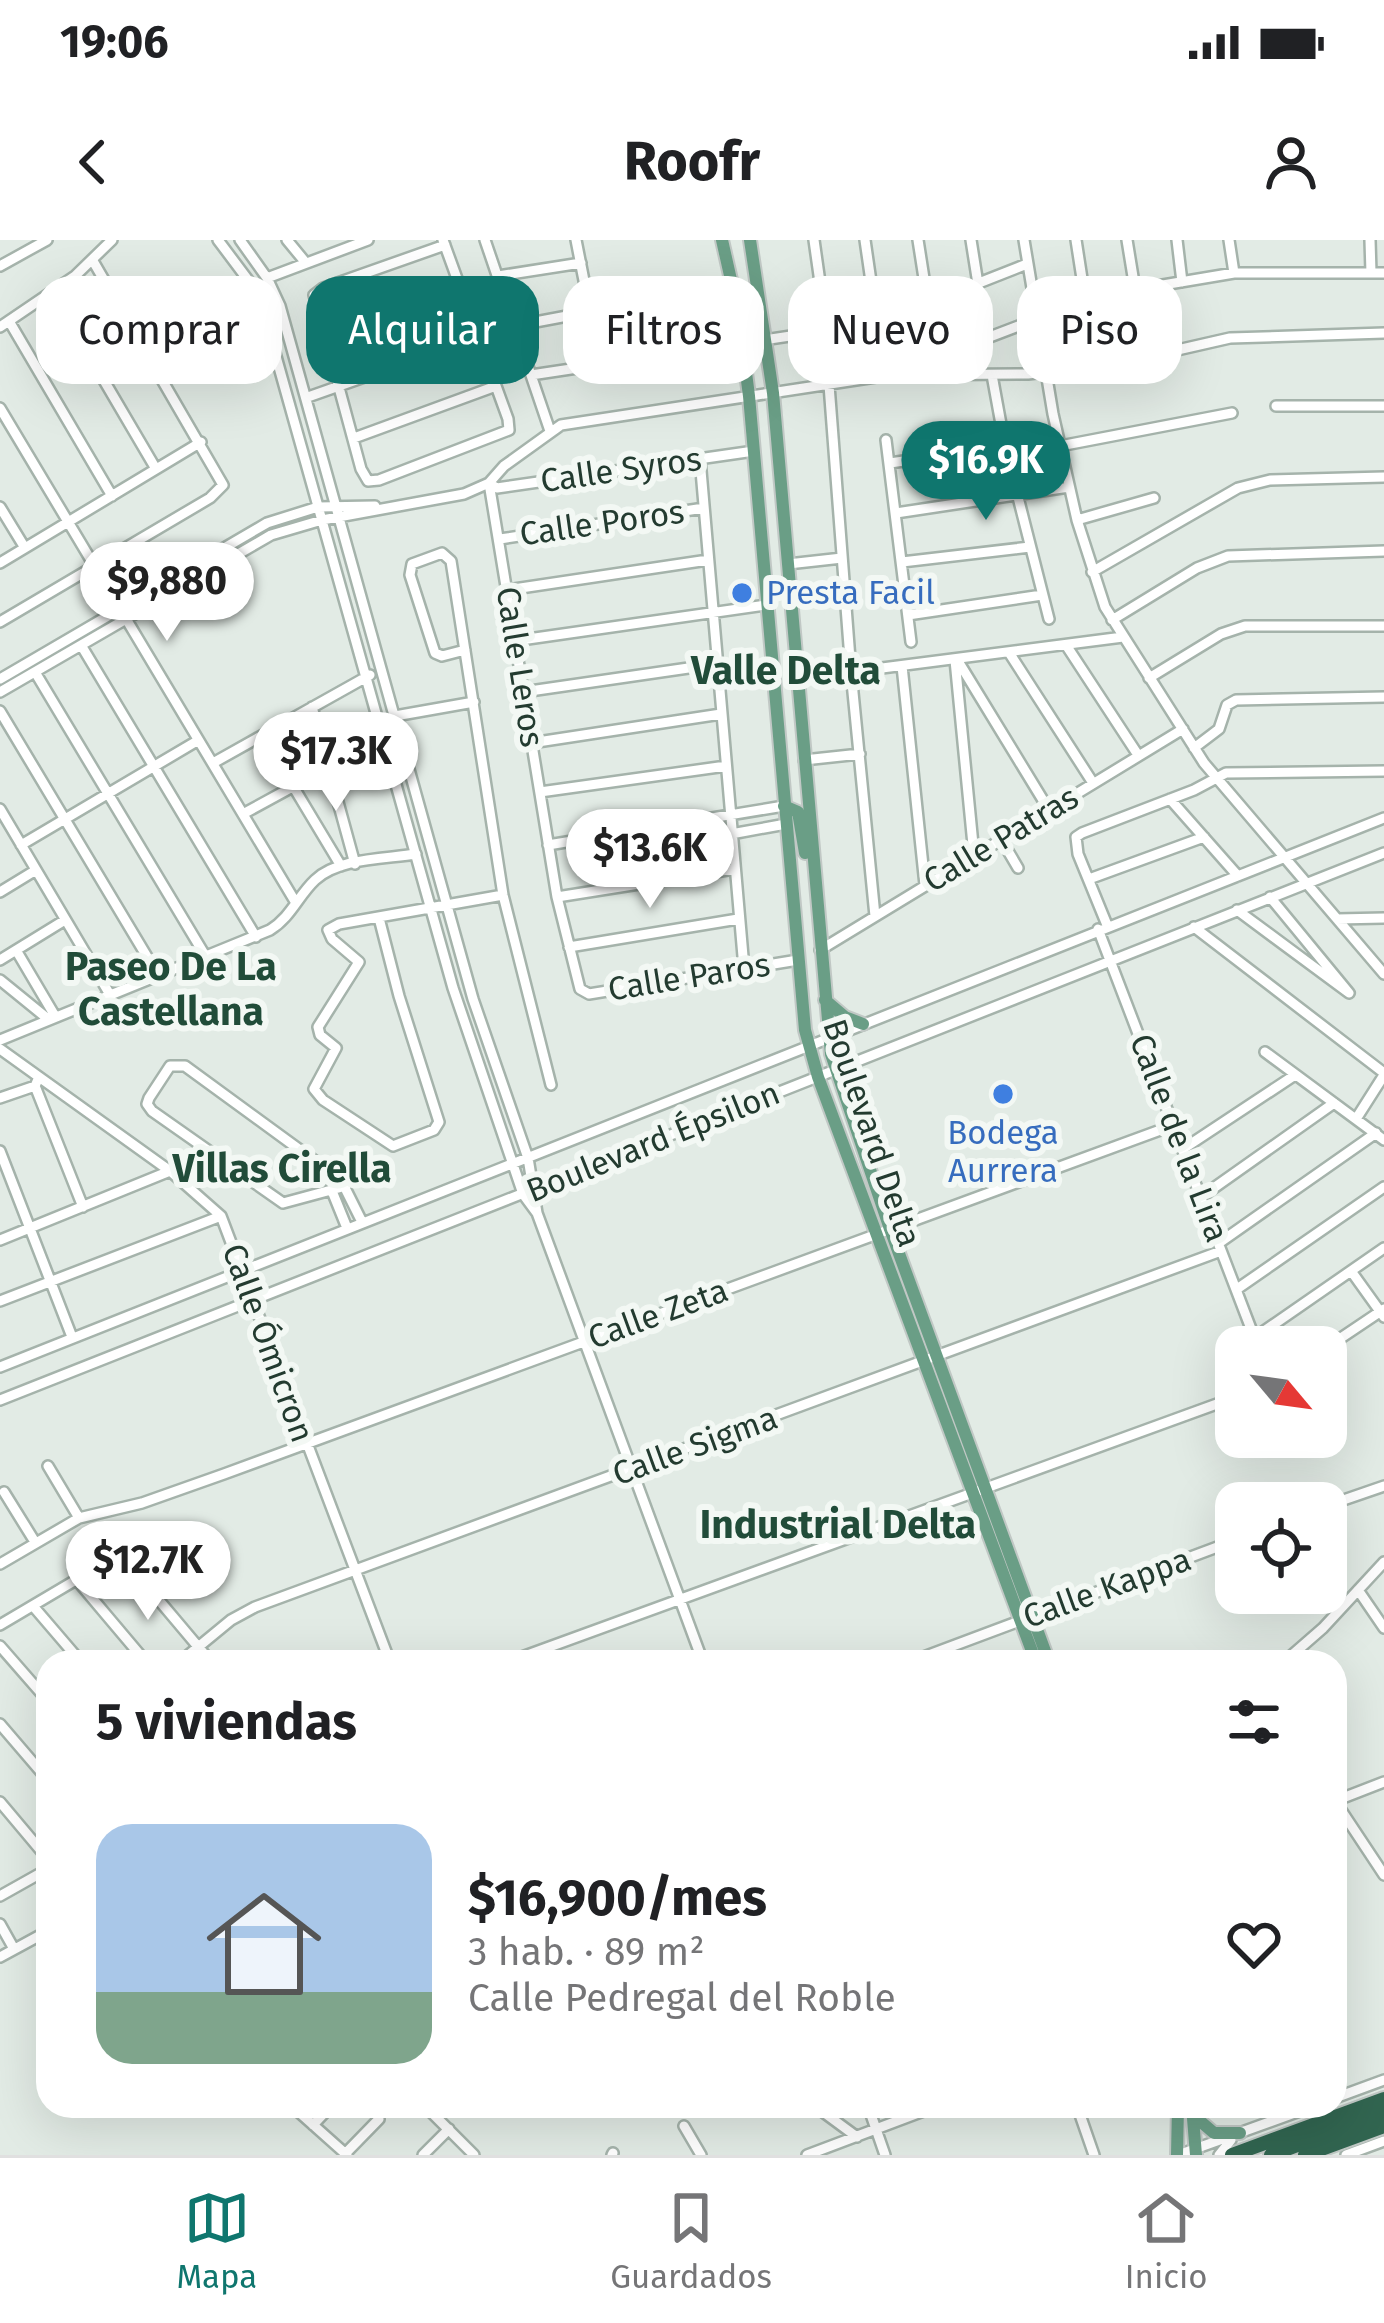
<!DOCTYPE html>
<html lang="es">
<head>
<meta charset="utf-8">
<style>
  body { margin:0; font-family:"Fira Sans",sans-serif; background:#f6f6f6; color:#202124; height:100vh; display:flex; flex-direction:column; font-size:45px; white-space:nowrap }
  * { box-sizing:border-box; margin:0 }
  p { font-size:39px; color:#757577 }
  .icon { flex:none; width:66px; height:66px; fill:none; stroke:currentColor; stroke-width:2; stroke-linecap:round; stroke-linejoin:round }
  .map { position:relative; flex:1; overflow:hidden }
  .panel { position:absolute; left:36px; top:1410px; width:1311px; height:468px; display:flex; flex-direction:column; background:#fff; border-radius:36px; box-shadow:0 12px 48px #0002 }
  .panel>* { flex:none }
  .top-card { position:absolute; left:36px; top:36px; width:1314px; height:108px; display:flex; gap:24px }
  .needle { width:78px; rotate:119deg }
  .tools { position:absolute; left:1215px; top:1086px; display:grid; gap:24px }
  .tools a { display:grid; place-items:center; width:132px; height:132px; border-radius:24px; background:#fff; box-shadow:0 12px 48px #0002; font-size:60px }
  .price { position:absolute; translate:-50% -102px; padding:0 27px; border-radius:42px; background:#fff; color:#222; font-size:39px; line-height:78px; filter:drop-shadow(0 3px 6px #0008) }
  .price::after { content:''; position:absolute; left:50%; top:72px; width:36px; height:27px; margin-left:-18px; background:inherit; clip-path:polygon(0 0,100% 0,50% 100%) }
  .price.current { background:#0f766e; color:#fff }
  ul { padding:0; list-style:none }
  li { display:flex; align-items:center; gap:36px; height:300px; padding:0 60px }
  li+li { border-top:3px solid #e0e0e0 }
  li span { display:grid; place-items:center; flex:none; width:336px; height:240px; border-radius:36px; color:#555 }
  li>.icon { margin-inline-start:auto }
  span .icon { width:144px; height:144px; fill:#fffc; stroke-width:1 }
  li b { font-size:51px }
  h2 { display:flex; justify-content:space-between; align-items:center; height:144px; padding:0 60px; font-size:51px }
  .chip { padding:0 42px; border-radius:36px; background:#fff; box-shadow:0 12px 48px #0002; font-size:42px; line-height:108px }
  .chip.current { background:#0f766e; color:#fff }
  .status { display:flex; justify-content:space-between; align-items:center; height:84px; padding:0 60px; background:#fff; direction:ltr }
  .status svg { height:33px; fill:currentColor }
  header { display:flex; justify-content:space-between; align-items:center; height:156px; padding:0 60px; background:#fff; font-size:54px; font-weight:700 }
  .tabs { display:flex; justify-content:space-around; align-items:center; height:168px; border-top:3px solid #e0e0e0; background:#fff; font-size:33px; color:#757577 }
  .tabs a { display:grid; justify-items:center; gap:6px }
  .tabs .current { color:#0f766e }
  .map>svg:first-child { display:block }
</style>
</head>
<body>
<div class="status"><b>19:06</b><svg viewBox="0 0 49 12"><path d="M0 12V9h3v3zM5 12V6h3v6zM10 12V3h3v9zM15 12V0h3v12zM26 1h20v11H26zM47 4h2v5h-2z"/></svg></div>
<header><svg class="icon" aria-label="back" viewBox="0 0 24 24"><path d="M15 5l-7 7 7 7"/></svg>Roofr<svg class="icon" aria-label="person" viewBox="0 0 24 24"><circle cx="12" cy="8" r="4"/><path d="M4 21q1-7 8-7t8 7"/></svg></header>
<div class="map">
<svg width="1384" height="1915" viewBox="0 0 1384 1915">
  <rect width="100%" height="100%" fill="#e2ebe5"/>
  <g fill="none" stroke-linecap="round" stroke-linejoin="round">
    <!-- minor casing -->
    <g stroke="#a5b3ab" stroke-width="14">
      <path id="minor" d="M218,0L251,44L270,95L453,748L523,954L537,973L703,1422
        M240,0L267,38L280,66L473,759L528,918L537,973
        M287,0L306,23
        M443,0L508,179L509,190L379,240L368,241L361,229L314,55L323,48L445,5
        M485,0L550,191
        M576,0L590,71
        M814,0L827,92
        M865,0L877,83
        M918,0L928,64
        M971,0L978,44
        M1024,0L1053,174L1077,280L1105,367L1204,523L1384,734
        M1076,0L1085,58
        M1127,0L1135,49
        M1177,0L1182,42
        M1229,0L1234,33
        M1370,0L1371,33
        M0,26L47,0
        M498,36L581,23
        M267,38L368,0
        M52,52L156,229
        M9,81L112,256
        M514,86L732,45
        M0,87L75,36L112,0
        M326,100L462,52
        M898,132L1021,85L1050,64L1234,33H1384
        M531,135L877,83L1027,24
        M992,135L1005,206L1049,379
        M829,145L851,432L875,676
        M308,157L478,97
        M1276,166H1384
        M0,168L296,663
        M354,198L496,146
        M886,200L911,402
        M1060,206L1232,173
        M754,211L497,248L489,243L557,657L580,749L589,754L798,720
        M700,219L744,728
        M890,223L1005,206
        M0,267L25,308
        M896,273L1069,247
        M1077,280L1154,258
        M500,299L704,268
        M902,322L1030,307
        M0,323L201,202
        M788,324L842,318
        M1092,332L1238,248L1270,240L1384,237
        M507,350L708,320
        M908,375L1042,355
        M1112,380L1197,328L1228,316L1384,311
        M0,382L210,258L223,245L93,21
        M514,401L766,365
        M81,405L256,697
        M1066,405L1138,515
        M465,410L442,416L435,413L410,335L412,324L442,313L451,321L503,655L551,845
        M1010,414L1093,543
        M955,420L974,615
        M958,421L1049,570
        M902,426L925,645
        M35,432L206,717
        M851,432L1123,397
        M1149,438L1221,394L1245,386H1384
        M0,439L267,283L318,267L375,266
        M0,452L271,295L322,280L464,254L489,243L504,226L561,185L889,135L1028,134L1116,124L1230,98L1384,93
        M523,452L716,424
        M312,467L355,624
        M0,471L158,735
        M395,476L474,462
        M531,503L721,474
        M1194,508L1219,489L1227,465L1236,460L1384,457
        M804,520L860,514
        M213,523L370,435
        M293,546L341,626
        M540,552L726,526
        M1170,559L1238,636
        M0,569L109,753
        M243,574L329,527
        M731,594L786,584
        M1001,599L1018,628
        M21,605L197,501
        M548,605L784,566
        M1089,639L1204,597
        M0,652L36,630
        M557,657L734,629
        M1237,670L1349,753L1270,657
        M379,678L399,756L439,882L434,890L393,906L323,860L314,849L336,808L320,795L318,787L359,722L332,699L328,690L339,684L503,655
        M1337,679L1384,678
        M1107,685L1078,614L1076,597L1082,593L1194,550L1226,533L1384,531
        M1194,687L1384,833
        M1098,689L1258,1107
        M569,707L738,679
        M16,710L55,776
        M820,710L1183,489
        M0,720L65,680
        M0,740L48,779
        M0,800L270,690C291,677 298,656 315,640C338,618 385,619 416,614
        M0,809L170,931L221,976L390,1422
        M1265,812L1384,900
        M39,837L35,846L83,967
        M0,858L35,846
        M1356,879L1384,835
        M1183,909L1295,835
        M0,911L72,1097
        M346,946L283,963L152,871L147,864L149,858L170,826H185L341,940L362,982
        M332,951L347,988
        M1201,957L1334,863
        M0,1000L170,931
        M1219,1003L1376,893
        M1351,1031L1384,1077
        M1237,1049L1384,947
        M0,1061L221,976
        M1254,1098L1384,1008
        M1326,1108L1384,1069
        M0,1127L1384,578
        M0,1160L1384,613
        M48,1226L79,1278
        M4,1252L35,1302
        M1326,1266L1384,1246
        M120,1314L211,1422
        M0,1324L79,1278L142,1263L224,1234L1174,885
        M76,1339L146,1422
        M1358,1350L1384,1388
        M33,1366L81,1422
        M0,1385L162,1289
        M0,1406L48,1461
        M180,1422L231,1380L255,1367L1221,1011
        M508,1422L1236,1157
        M910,1422L1236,1300
        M1284,1422L1323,1388L1384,1322
        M0,1484L48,1540
        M1335,1561L1384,1635
        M1335,1561L1384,1542
        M0,1562L48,1619
        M0,1656L48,1629
        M0,1684L14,1709
        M0,1717L48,1691
        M1335,1858L1384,1840
        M292,1866L347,1915
        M425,1866L474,1915
        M815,1866L857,1897
        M868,1866L885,1915
        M1077,1866L1094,1915
        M313,1885L331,1866
        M684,1886L701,1915
        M345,1914L379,1879L374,1866
        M423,1915L449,1889
        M612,1915L613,1913
        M807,1915L937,1866
        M1178,1915L1314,1866
        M1219,1915L1231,1900
        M1346,1915L1384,1901"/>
    </g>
    <!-- major casing -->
    <g stroke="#c1c8c5" stroke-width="16">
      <path id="major" d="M722,0L738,71L749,156L805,790L818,837L1036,1422
        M750,0L773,153L831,814L890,989L1049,1422
        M784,566L798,572L805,613
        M825,760L845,777L863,784
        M1192,1866L1196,1915
        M1193,1875L1214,1893H1240
        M1177,1915L1178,1866"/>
    </g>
    <!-- highway casing -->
    <g stroke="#c1c8c5" stroke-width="18">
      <path id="highway" d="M1232,1915L1384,1859
        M1271,1915L1384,1872
        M1305,1915L1384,1886"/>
    </g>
    <!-- minor -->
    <use href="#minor" stroke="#fff" stroke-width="9"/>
    <!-- major -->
    <use href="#major" stroke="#6a9e86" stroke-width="12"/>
    <!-- highway -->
    <use href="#highway" stroke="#316550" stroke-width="14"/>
  </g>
  <!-- markers -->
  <g fill="#3f7fe0" stroke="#f3f8f4" stroke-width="4.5">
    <circle cx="742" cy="353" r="12"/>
    <circle cx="1003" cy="854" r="12"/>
  </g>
  <g text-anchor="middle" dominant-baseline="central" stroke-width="12" stroke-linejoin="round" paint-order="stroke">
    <!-- street labels -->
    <g font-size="33" fill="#233b30" stroke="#f3f8f4">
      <text transform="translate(621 230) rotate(-8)">Calle Syros</text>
      <text transform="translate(602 283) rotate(-8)">Calle Poros</text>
      <text transform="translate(520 427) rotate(81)">Calle Leros</text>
      <text transform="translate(1001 599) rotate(-31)">Calle Patras</text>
      <text transform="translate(689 737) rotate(-9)">Calle Paros</text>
      <text transform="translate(872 893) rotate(71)">Boulevard Delta</text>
      <text transform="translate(1179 898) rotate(69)">Calle de la Lira</text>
      <text transform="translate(653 902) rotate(-22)">Boulevard Épsilon</text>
      <text transform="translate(658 1074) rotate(-20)">Calle Zeta</text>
      <text transform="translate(268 1103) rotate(70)">Calle Ómicron</text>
      <text transform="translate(695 1206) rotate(-20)">Calle Sigma</text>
      <text transform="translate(1107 1348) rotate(-20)">Calle Kappa</text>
    </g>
    <!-- shop labels -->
    <g font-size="33" fill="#366cbe" stroke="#f3f8f4" text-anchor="start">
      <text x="766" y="353">Presta Facil</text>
      <text x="1003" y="893" text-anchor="middle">Bodega<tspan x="1003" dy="38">Aurrera</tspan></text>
    </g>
    <!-- quarter labels -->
    <g font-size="39" font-weight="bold" fill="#214c39" stroke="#f3f8f4">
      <text x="786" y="431">Valle Delta</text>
      <text x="171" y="727">Paseo De La<tspan x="171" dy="45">Castellana</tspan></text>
      <text x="282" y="929">Villas Cirella</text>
      <text x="838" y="1285">Industrial Delta</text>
    </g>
  </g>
</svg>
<div class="tools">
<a><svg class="needle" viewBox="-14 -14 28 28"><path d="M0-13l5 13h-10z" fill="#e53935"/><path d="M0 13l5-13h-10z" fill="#757577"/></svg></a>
<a><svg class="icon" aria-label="locate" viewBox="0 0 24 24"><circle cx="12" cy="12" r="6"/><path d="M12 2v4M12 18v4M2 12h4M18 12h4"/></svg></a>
</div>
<b class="price current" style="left:986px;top:283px">$16.9K</b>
<b class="price" style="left:167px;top:404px">$9,880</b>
<b class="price" style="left:336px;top:574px">$17.3K</b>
<b class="price" style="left:650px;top:671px">$13.6K</b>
<b class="price" style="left:148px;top:1383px">$12.7K</b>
<div class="top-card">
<a class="chip">Comprar</a>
<a class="chip current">Alquilar</a>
<a class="chip">Filtros</a>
<a class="chip">Nuevo</a>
<a class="chip">Piso</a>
</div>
<section class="panel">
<h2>5 viviendas<svg class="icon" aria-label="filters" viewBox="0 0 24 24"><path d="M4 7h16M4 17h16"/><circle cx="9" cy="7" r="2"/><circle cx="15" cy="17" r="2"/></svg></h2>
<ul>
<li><span style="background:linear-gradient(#a9c7e8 70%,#7fa58c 0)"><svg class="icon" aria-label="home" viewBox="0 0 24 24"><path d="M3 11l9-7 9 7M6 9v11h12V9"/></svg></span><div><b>$16,900/mes</b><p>3 hab. · 89 m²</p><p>Calle Pedregal del Roble</p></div><svg class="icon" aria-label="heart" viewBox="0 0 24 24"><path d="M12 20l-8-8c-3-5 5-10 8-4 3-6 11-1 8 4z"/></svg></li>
</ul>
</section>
</div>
<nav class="tabs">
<a class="current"><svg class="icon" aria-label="map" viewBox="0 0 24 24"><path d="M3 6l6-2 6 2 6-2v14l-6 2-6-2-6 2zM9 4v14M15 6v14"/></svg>Mapa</a>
<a><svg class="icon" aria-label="saved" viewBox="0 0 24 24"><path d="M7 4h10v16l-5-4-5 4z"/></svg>Guardados</a>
<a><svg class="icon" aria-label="home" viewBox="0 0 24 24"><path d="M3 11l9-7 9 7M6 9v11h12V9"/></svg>Inicio</a>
</nav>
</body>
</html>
